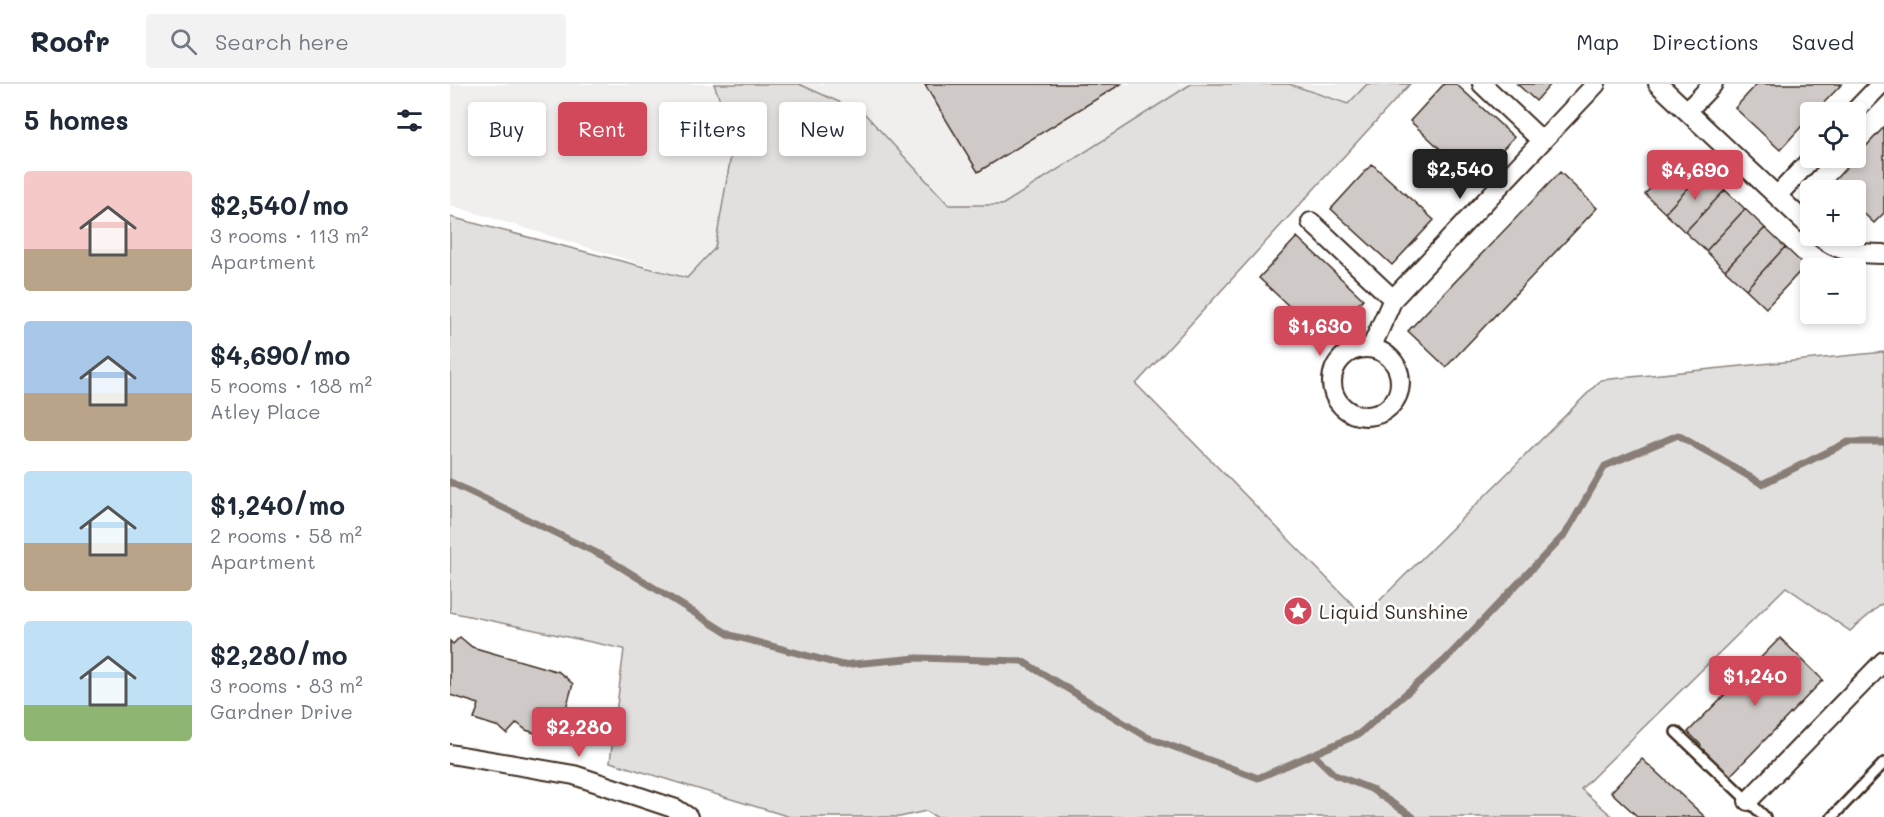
<!DOCTYPE html>
<html lang="en">
<head>
<meta charset="utf-8">
<style>
  body { margin:0; font-family:Mali,sans-serif; background:#f2f2f3; color:#1f2937; height:100vh; display:flex; flex-direction:column; font-size:22px; white-space:nowrap }
  * { box-sizing:border-box; margin:0 }
  p { font-size:20px; color:#747a83 }
  .icon { flex:none; width:33px; height:33px; fill:none; stroke:currentColor; stroke-width:2; stroke-linecap:round; stroke-linejoin:round }
  .map { position:relative; flex:1; overflow:hidden }
  .side { display:flex; flex-direction:column; background:#fff; width:450px }
  .side>* { flex:none }
  .top-card { position:absolute; left:18px; top:18px; width:570px; height:54px; display:flex; gap:12px }
  .fabs { position:absolute; left:1350px; top:18px; display:grid; gap:12px }
  .fabs a { display:grid; place-items:center; width:66px; height:66px; border-radius:6px; background:#fff; box-shadow:0 3px 9px #0003; font-size:30px }
  .price { position:absolute; translate:-50% -51px; padding:0 14px; border-radius:6px; background:#d1495b; color:#fff; font-size:20px; line-height:39px; filter:drop-shadow(0 2px 3px #0008) }
  .price::after { content:''; position:absolute; left:50%; top:36px; width:18px; height:14px; margin-left:-9px; background:inherit; clip-path:polygon(0 0,100% 0,50% 100%) }
  .price.current { background:#222; color:#fff }
  ul { padding:0; list-style:none }
  li { display:flex; align-items:center; gap:18px; height:150px; padding:0 24px }
  li span { display:grid; place-items:center; flex:none; width:168px; height:120px; border-radius:6px; color:#555 }
  li>.icon { margin-inline-start:auto }
  span .icon { width:72px; height:72px; fill:#fffc; stroke-width:1 }
  li b { font-size:26px }
  h2 { display:flex; justify-content:space-between; align-items:center; height:72px; padding:0 24px; font-size:26px }
  .chip { padding:0 21px; border-radius:6px; background:#fff; box-shadow:0 3px 9px #0003; font-size:21px; line-height:54px }
  .chip.current { background:#d1495b; color:#fff }
  header { display:flex; align-items:center; gap:36px; box-sizing:border-box; height:84px; padding:0 30px; background:#fff; border-bottom:2px solid #e0e1e3 }
  header strong { font-size:28px }
  nav { display:flex; gap:33px; margin-inline-start:auto; font-size:21px }
  .search { width:420px; height:54px; background:#f2f2f3; display:flex; align-items:center; gap:15px; box-sizing:border-box; padding:0 21px; border-radius:6px; color:#747a83; font-size:22px }
  main { display:flex; flex:1; min-height:0 }
  .map>svg:first-child { display:block }
</style>
</head>
<body>
<header>
<strong>Roofr</strong>
<div class="search"><svg class="icon" aria-label="search" viewBox="0 0 24 24"><circle cx="10" cy="10" r="6"/><path d="M15 15l6 6"/></svg>Search here</div>
<nav><a>Map</a><a>Directions</a><a>Saved</a></nav>
</header>
<main>
<section class="side">
<h2>5 homes<svg class="icon" aria-label="filters" viewBox="0 0 24 24"><path d="M4 7h16M4 17h16"/><circle cx="9" cy="7" r="2"/><circle cx="15" cy="17" r="2"/></svg></h2>
<ul>
<li><span style="background:linear-gradient(#f6c9c9 65%,#b9a48a 0)"><svg class="icon" aria-label="home" viewBox="0 0 24 24"><path d="M3 11l9-7 9 7M6 9v11h12V9"/></svg></span><div><b>$2,540/mo</b><p>3 rooms · 113 m²</p><p>Apartment</p></div></li>
<li><span style="background:linear-gradient(#a9c7e8 60%,#b9a48a 0)"><svg class="icon" aria-label="home" viewBox="0 0 24 24"><path d="M3 11l9-7 9 7M6 9v11h12V9"/></svg></span><div><b>$4,690/mo</b><p>5 rooms · 188 m²</p><p>Atley Place</p></div></li>
<li><span style="background:linear-gradient(#bfe0f5 60%,#b9a48a 0)"><svg class="icon" aria-label="home" viewBox="0 0 24 24"><path d="M3 11l9-7 9 7M6 9v11h12V9"/></svg></span><div><b>$1,240/mo</b><p>2 rooms · 58 m²</p><p>Apartment</p></div></li>
<li><span style="background:linear-gradient(#bfe0f5 70%,#8fb573 0)"><svg class="icon" aria-label="home" viewBox="0 0 24 24"><path d="M3 11l9-7 9 7M6 9v11h12V9"/></svg></span><div><b>$2,280/mo</b><p>3 rooms · 83 m²</p><p>Gardner Drive</p></div></li>
</ul>
</section>
<div class="map">
<svg width="1434" height="733" viewBox="0 0 1434 733">
  <rect width="100%" height="100%" fill="#fff"/>
  <filter id="ink" filterUnits="userSpaceOnUse"><feTurbulence type="fractalNoise" baseFrequency=".0167" numOctaves="2"/><feDisplacementMap in="SourceGraphic" scale="12" xChannelSelector="R" yChannelSelector="G"/><feConvolveMatrix kernelMatrix="1 2 1 2 8 2 1 2 1" color-interpolation-filters="sRGB"/></filter>
  <g filter="url(#ink)">
    <!-- built -->
    <path fill="#f1efee" d="M0,0H264L284,54L265,165L237,194L0,121Z
      M349,0H741L551,121H499L414,29Z
      M839,0H917L898,20Z"/>
    <!-- green -->
    <path fill="#e2e0de" stroke="#8e857e" stroke-width="1.5" d="M264,0H349L414,29L499,121H552L741,0H839L898,20L917,0H960L686,300L914,532L1151,296L1434,268V518L1400,547L1336,503L1131,705L1163,733H486L476,727L450,733H340L160,678L174,565L0,528V133L237,194L265,164L284,54Z"/>
    <g fill="none" stroke-linecap="round" stroke-linejoin="round">
      <!-- stream -->
      <path stroke="#887e77" stroke-width="7" d="M0,398L153,472L280,551L392,581L467,574L572,577L697,653L808,694L909,650L995,576L1116,449L1155,382L1228,351L1312,400L1398,358H1434
        M863,670L885,691L921,705L963,733"/>
    </g>
    <!-- building -->
    <path fill="#cfcac7" stroke="#3b2a1e" stroke-width="1.5" d="M477,0H671L528,88L475,1Z
      M994,0H1006L1064,53L1024,96L960,37Z
      M1067,0H1101L1086,17Z
      M1307,0H1392L1365,28H1360V33L1330,66L1285,24Z
      M1434,43V129L1424,139L1406,122V106H1389L1381,100Z
      M1235,68L1254,87L1215,129L1195,110Z
      M922,80L984,136L942,181L881,125Z
      M1254,87L1275,106L1235,148L1215,129Z
      M1110,88L1147,124L996,283L958,247Z
      M1275,106L1295,125L1256,167L1235,148Z
      M1295,125L1315,144L1275,186L1256,167Z
      M1315,144L1335,163L1296,205L1275,186Z
      M847,153L913,215L875,256L809,194Z
      M1335,163L1355,182L1316,224L1296,205Z
      M10,553L22,563L109,588L123,600L112,638L95,639L91,651L76,646L67,639L57,650L49,643L24,635L29,620L0,611V557L3,560Z
      M1330,554L1373,596L1279,693L1249,664L1251,661L1238,648Z
      M1192,675L1255,733H1188L1161,708Z"/>
    <g fill="none" stroke-linecap="round" stroke-linejoin="round">
      <!-- lane casing -->
      <g stroke="#3b2a1e" stroke-width="14">
        <path id="lane" d="M1226,648L1315,733
          M1382,733L1434,679"/>
      </g>
      <!-- street casing -->
      <g stroke="#3b2a1e" stroke-width="22">
        <path id="street" d="M1032,0L1091,56
          M1208,0L1360,143
          M1237,27L1263,0
          M1404,28L1431,0
          M1327,112L1362,74
          M861,138L943,215
          M1369,152C1387,168 1411,170 1434,170
          M882 298a34 34 0 1 1 68 0a34 34 0 1 1-68 0Z
          M921,264L943,215L1146,0
          M0,670L124,691L226,725L238,733
          M1298,717L1434,577"/>
      </g>
      <!-- lane -->
      <use href="#lane" stroke="#fff" stroke-width="9"/>
      <!-- street -->
      <use href="#street" stroke="#fff" stroke-width="18"/>
    </g>
  </g>
  <!-- icons -->
  <defs>
    <g id="sight-disc" transform="scale(1.5)"><circle r="9.5" fill="#d1495b" stroke="#fff"/><path d="M0-6L1.8-2.2L6-1.7L2.9 1.2L3.7 5.4L0 3.3L-3.7 5.4L-2.9 1.2L-6-1.7L-1.8-2.2Z" fill="#fff"/></g>
  </defs>
  <g fill-rule="evenodd">
    <use href="#sight-disc" x="848" y="527"/>
  </g>
  <g text-anchor="middle" dominant-baseline="central" stroke-width="5" stroke-linejoin="round" paint-order="stroke">
    <!-- poi labels -->
    <g font-size="20" fill="#3b2a1e" stroke="#fff" text-anchor="start">
      <text x="869" y="527">Liquid Sunshine</text>
    </g>
  </g>
</svg>
<div class="fabs">
<a><svg class="icon" aria-label="locate" viewBox="0 0 24 24"><circle cx="12" cy="12" r="6"/><path d="M12 2v4M12 18v4M2 12h4M18 12h4"/></svg></a>
<a>+</a>
<a>−</a>
</div>
<b class="price current" style="left:1010px;top:116px">$2,540</b>
<b class="price" style="left:1245px;top:117px">$4,690</b>
<b class="price" style="left:870px;top:273px">$1,630</b>
<b class="price" style="left:1305px;top:623px">$1,240</b>
<b class="price" style="left:129px;top:674px">$2,280</b>
<div class="top-card">
<a class="chip">Buy</a>
<a class="chip current">Rent</a>
<a class="chip">Filters</a>
<a class="chip">New</a>
</div>
</div>
</main>
</body>
</html>
